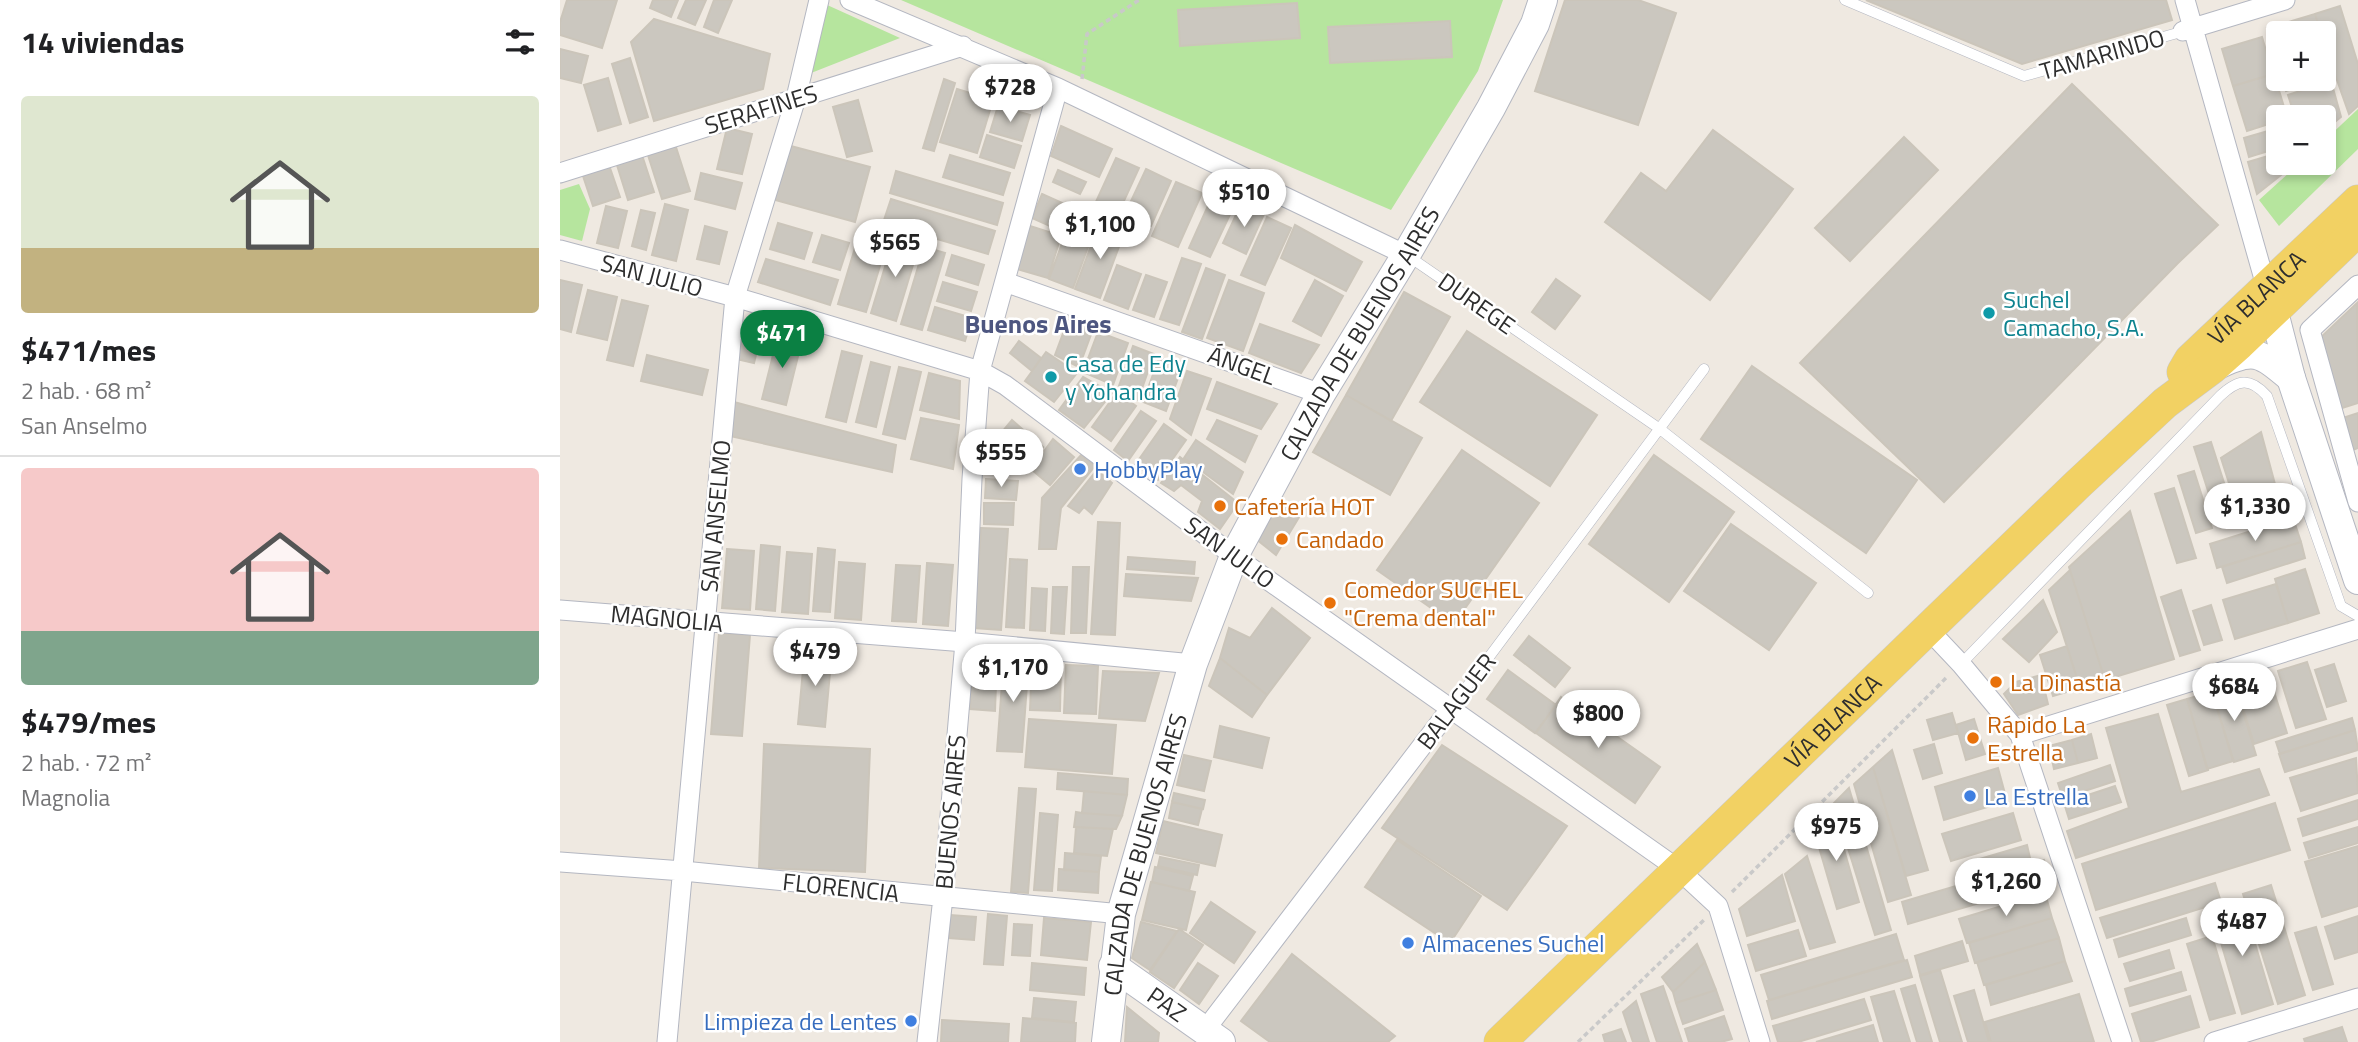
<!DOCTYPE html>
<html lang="es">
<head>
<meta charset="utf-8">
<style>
  body { margin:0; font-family:"Titillium Web",sans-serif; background:#f2f2f2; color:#202124; height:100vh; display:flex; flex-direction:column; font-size:26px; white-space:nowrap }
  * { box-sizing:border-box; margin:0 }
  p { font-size:23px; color:#757577 }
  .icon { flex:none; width:38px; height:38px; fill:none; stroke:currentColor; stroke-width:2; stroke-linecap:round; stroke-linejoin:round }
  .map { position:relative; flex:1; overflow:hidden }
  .details { display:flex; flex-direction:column; background:#fff; width:560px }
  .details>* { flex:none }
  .buttons { position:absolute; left:1706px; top:21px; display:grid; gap:14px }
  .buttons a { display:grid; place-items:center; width:70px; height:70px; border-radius:7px; background:#fff; box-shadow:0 4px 10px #0003; font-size:35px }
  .price { position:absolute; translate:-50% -60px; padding:0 16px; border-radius:24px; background:#fff; color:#222; font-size:23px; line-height:46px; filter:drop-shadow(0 2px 4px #0008) }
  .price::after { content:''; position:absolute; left:50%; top:42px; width:21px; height:16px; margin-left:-10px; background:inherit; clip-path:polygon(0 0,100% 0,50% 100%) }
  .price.selected { background:#0b8043; color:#fff }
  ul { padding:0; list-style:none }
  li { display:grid; align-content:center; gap:14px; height:371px; padding:0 21px }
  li+li { border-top:2px solid #e0e0e0 }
  li span { display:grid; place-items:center; height:217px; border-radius:7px; color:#555 }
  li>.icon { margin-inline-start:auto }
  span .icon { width:126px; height:126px; fill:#fffc; stroke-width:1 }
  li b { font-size:30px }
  h2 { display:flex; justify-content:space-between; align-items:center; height:84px; padding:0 21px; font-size:30px }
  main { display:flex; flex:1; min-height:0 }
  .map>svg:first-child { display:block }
</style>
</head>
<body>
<main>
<section class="details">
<h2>14 viviendas<svg class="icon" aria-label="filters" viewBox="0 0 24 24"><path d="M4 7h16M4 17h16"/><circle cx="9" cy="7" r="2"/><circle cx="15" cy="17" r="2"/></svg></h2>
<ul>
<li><span style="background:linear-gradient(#dfe7d0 70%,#c2b280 0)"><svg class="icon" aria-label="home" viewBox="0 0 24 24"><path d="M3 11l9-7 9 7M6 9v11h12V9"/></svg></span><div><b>$471/mes</b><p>2 hab. · 68 m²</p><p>San Anselmo</p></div></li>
<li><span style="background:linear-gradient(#f6c9c9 75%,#7fa58c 0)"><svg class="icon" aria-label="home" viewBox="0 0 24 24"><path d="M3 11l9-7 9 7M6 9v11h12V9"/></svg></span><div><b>$479/mes</b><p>2 hab. · 72 m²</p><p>Magnolia</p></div></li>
</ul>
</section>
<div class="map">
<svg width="1798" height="1042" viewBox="0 0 1798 1042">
  <rect width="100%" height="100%" fill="#efe9e1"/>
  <!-- green -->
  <path fill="#b6e59e" d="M341,0H943L918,71L831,210Z
    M265,4L340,38L246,75Z
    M1798,109V149L1719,226L1699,200L1740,163H1764V141Z
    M19,184L30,209L22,241L0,235V190Z"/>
  <!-- building -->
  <path fill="#cbc7bf" stroke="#cbc5ba" stroke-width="2" d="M7,0H57L42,48L0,35V22Z
    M93,0H118L111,17L90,8Z
    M126,0H146L135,25L118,18Z
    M154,0H172L158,33L144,27Z
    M1005,0H1078L1116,13L1078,125L975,91Z
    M1306,0H1606L1612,20L1462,64Z
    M737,3L740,38L620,46L618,10Z
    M1780,6L1798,64V106L1789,114L1764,43V33H1761L1755,14Z
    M1755,14L1761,33H1736L1732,21Z
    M94,19L210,54L203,89L94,121L71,42Z
    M890,21L892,57L770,63L768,27Z
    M1732,21L1736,33H1718V66L1707,28Z
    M1702,37L1713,74L1673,86L1662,49Z
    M1764,43L1774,75L1764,78Z
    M0,49L28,56L21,83L0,78Z
    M70,58L88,117L70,123L52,64Z
    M1714,74L1727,117H1718V121L1687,131L1673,86Z
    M48,78L61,124L38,131L24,85Z
    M384,79L395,83L374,151L363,148Z
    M1722,79H1750L1751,83L1726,91Z
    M1771,81L1781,117L1764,131V117H1735L1728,95Z
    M1512,84L1658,225L1618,263L1384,502L1240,363Z
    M397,89L433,100L417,153L380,142Z
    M298,100L312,151L287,157L273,107Z
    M438,106L470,115L462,141L430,132Z
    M501,126L552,149L539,177L491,156Z
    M167,128L192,134L182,174L157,169Z
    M1718,128V148L1689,157L1684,138Z
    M1153,130L1233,189L1150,300L1045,222L1081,173L1106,191Z
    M427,135L461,146L454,168L420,157Z
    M1344,137L1378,170L1290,261L1255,228Z
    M115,144L130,191L102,199L87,152Z
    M227,145L310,167L295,222L212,199Z
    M1718,153V163H1736L1697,194L1688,162Z
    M82,155L94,192L68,200L56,162Z
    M390,155L450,173L443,195L383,177Z
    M556,158L579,168L558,214L535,204Z
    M49,165L60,197L33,206L22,173Z
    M586,169L611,181L591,226L565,214Z
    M498,170L526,182L520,194L493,182Z
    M336,171L443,203L437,225L330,193Z
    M141,173L182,183L175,209L135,199Z
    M616,182L642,193L618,247L592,236Z
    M482,194L529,215L519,239L472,218Z
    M331,199L435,231L428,254L323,223Z
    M651,199L673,208L650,257L629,248Z
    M105,204L128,210L116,261L92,255Z
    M681,204L704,214L686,254L663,243Z
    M46,206L67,211L58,248L37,243Z
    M81,210L95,213L86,250L72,246Z
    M707,217L731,228L705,285L681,275Z
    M218,223L252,233L244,259L210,249Z
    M539,224L564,233L540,298L515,289Z
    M735,225L802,262L786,291L721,258Z
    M145,226L167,232L159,264L137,259Z
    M470,226L501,236L488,278L457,269Z
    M301,228L329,236L306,312L278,304Z
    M262,235L289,243L280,270L253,262Z
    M334,237L359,245L336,321L311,313Z
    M504,238L528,247L513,288L489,279Z
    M364,247L385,253L362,330L341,324Z
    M392,255L424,265L418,285L386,275Z
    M622,258L641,264L619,325L600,319Z
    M206,259L278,280L270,305L198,282Z
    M557,265L581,274L568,309L544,300Z
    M646,268L665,275L642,339L622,332Z
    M586,275L607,282L594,317L573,310Z
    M996,279L1020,296L995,329L972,312Z
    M0,280L22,285L11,332L0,329Z
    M669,280L704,293L683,351L647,338Z
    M755,280L783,296L761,336L733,321Z
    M383,282L417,292L411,311L377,301Z
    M28,290L57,297L47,340L17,333Z
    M844,292L890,317L831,421L786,395Z
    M62,300L88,306L73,366L47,360Z
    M1797,303L1798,403L1779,409L1758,340Z
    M375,307L412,318L405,341L368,330Z
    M508,320L533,329L519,367L495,355Z
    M700,324L759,345L741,373L689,353Z
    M907,331L1037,415L990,486L860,402Z
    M538,332L568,343L553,385L523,372Z
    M178,334L200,339L194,363L172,358Z
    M218,335L242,340L226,405L202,399Z
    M459,341L481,358L472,371L450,353Z
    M573,346L594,354L578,400L559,386Z
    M282,351L302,356L286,422L266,417Z
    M486,352L517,373L494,402L465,381Z
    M87,355L148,370L142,395L81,381Z
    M599,358L622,367L606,411L583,402Z
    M311,362L330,367L316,427L296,422Z
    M1192,366L1357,480L1306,553L1141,439Z
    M339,367L361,372L345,439L323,434Z
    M627,371L651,379L631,435L610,419Z
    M369,373L400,381L399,419L360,410Z
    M523,377L552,393L524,428L499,410Z
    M657,382L717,404L701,429L647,409Z
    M557,392L576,406L551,441L532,427Z
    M786,395L862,438L830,495L753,452Z
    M174,402L336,445L332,472L170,436Z
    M581,411L596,421L568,461L554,450Z
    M1798,413V448L1793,450L1783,418Z
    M361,418L399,425L393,469L351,459Z
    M452,420L483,447L465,468L432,444Z
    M657,420L697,436L685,462L647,439Z
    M604,424L626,440L598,480L575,465Z
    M1701,432L1723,514L1683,527L1661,458Z
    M493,439L514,457L490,485L471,469Z
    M636,440L683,472L673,494L624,458Z
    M1651,442L1674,514L1657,519L1634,447Z
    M902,450L979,503L894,624L817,570Z
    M521,455L535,466L501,508L496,549H479L482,498Z
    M1094,455L1174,512L1109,602L1029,544Z
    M620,457L678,503L660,529L638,512L642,501L621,485L614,491L601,483Z
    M537,470L552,483L532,514L524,507L519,513L508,506Z
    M1634,471L1652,528L1636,533L1618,476Z
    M426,479L458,481L456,500L425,498Z
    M1614,488L1636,558L1617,563L1595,494Z
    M721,500L741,514L716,555L696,539Z
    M424,503H454L453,525L424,524Z
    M1570,511L1614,659L1545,680L1509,567Z
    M1733,518L1741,542L1657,568L1650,544Z
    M538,522L560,523L555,635L531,634Z
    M1171,524L1256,583L1209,650L1124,591Z
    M421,528L448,529L441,630L414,628Z
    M1741,542L1745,558L1667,583L1662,567Z
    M201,545L220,547L215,611L196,609Z
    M258,548L275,550L270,612L253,611Z
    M167,549L194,551L190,610L162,608Z
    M227,552L252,554L248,614L222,612Z
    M568,557L635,562L634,574L567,569Z
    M450,559L467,560L464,628L446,627Z
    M279,562L305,564L301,620L275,618Z
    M367,563L393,565L388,626L363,624Z
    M336,565L360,566L356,622L332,621Z
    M513,567H529L526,633H511Z
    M1745,569L1759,613L1728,623L1715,579Z
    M1510,570L1545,680L1520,688L1489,590Z
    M566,574L638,578L631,601L564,596Z
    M1716,584L1728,623L1675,639L1663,600Z
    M493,587H507L504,634L491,633Z
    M472,588L487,589L485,631L470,630Z
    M1621,590L1640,650L1620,656L1601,597Z
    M1483,600L1497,632L1469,662L1443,639Z
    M1651,605L1662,640L1644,645L1633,611Z
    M712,608L750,638L707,695L660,658L669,628L690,638Z
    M159,633L190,635L182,736L151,734Z
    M969,636L1010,668L995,687L954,655Z
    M1507,646L1520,688L1493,696L1480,655Z
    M245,648L272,651L265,727L238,724Z
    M444,656L469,658L462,752L437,751Z
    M413,657L437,658L435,711L410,709Z
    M660,658L707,695L692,717L649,686Z
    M1747,662L1766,719L1736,728L1718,671Z
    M472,663H501L500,711L470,710Z
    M1774,664L1786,701L1767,707L1755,670Z
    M506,665L538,666L536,714L504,713Z
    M948,670L996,705L975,733L927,699Z
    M543,671L599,673L585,721L539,718Z
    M1481,675L1488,704L1458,715L1444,694L1456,682Z
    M1710,679L1727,733L1694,744L1677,689Z
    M1675,685L1696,755L1674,762L1652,692Z
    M1652,692L1673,761L1647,769L1627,699Z
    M1001,697L1100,767L1075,803L976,733Z
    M1627,699L1648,770L1629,776L1607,705Z
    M1392,713L1398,733L1373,740L1367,720Z
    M1598,714L1621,792L1699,769L1709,795L1516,858L1507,831L1569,808L1546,728Z
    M1792,718L1795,730L1720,754L1716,742Z
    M469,719L556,725L552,774L465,767Z
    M1414,719L1425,754L1406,760L1396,725Z
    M660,726L709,738L702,768L654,757Z
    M1795,730L1798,750L1725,772L1719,754Z
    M1531,734L1537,758L1518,763L1512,740Z
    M1512,740L1518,763L1494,769L1489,746Z
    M204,744L310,749L305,872L199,868Z
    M1374,744L1382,773L1363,779L1354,750Z
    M882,745L1007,826L947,910L822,828Z
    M1332,750L1368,870L1346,876L1313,767Z
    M624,755L651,761L644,791L617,785Z
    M1796,758L1798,793L1741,811L1730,778Z
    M1550,765L1555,781L1503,798L1498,783Z
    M1313,767L1351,895L1328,902L1294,784Z
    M1438,768L1447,801L1384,820L1375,787Z
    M498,773L568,779L567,795L497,789Z
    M1555,786L1561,802L1509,819L1504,803Z
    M459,788L476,789L468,893L451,892Z
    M1289,788L1331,930L1315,935L1274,803Z
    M524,791L567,795L562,816L522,813Z
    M614,793L645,800L643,809L612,802Z
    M1798,800V819L1743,836L1738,819Z
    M612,802L642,809L638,825L609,818Z
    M1715,803L1730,850L1536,910L1522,864Z
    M1273,811L1299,902L1277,909L1254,830Z
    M516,812L522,813L562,816L556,829L514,827Z
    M480,813L498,815L492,891L474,890Z
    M1453,813L1461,840L1391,861L1382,834Z
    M603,821L662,835L655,866L596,853Z
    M516,827L553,829L547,856L514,853Z
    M1798,827V843L1749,858L1744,843Z
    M837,840L921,896L890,943L805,887Z
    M1467,845L1470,858L1417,874L1413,861Z
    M1798,846V906L1762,917L1745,862Z
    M505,853L541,856L539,872L504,870Z
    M1247,856L1275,942L1250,949L1225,874Z
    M600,857L639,865L637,875L598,866Z
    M1484,860L1491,882L1348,924L1342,902Z
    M595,867L633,876L629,891L592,882Z
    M499,869L539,872L538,893L498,890Z
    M1222,875L1235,921L1187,936L1179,909Z
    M591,882L635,892L626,930L582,920Z
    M1655,883L1661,902L1547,938L1540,918Z
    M1711,885L1745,995L1718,1004L1683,894Z
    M1485,893L1492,918L1407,943L1399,919Z
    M651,902L695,932L674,963L630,933Z
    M1683,903L1713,1004L1682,1014L1652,912Z
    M428,914L447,916L443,965L424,964Z
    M390,915L416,917L414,940L389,938Z
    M1798,916V952L1775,959L1765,927Z
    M484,918L531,922L527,960L481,955Z
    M1492,918L1499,938L1415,963L1409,943Z
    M1626,918L1631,935L1559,957L1554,940Z
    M581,922L617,931L590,970L572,958Z
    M454,924L472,925L470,956L452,955Z
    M1756,927L1773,984L1753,990L1735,933Z
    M619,929L643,945L614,988L590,972Z
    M1238,930L1246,956L1196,971L1188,945Z
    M1336,934L1344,960L1209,1000L1201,975Z
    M1652,936L1675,1013L1650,1020L1627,944Z
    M1499,938L1505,961L1424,985L1417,962Z
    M1402,941L1408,961L1360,975L1355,956Z
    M1137,944L1145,962L1113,992L1102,977Z
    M1609,950L1614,968L1570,981L1564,964Z
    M732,954L835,1036L828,1042H710L681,1021Z
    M1347,960L1352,977L1212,1019L1207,1001Z
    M1505,961L1512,981L1431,1005L1426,985Z
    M1145,962L1156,990L1116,1003L1113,992Z
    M472,963L526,968L524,995L470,990Z
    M638,963L658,976L639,1004L620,990Z
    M1380,970L1402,1042H1380L1360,976Z
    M1621,972L1626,990L1570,1006L1565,989Z
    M1355,985L1372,1042H1357L1341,989Z
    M1103,986L1122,1042H1097L1081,994Z
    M1156,990L1163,1010L1123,1024L1116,1003Z
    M1414,990L1429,1042H1408L1394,996Z
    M1334,991L1350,1042H1324L1311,997Z
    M1519,994L1534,1042H1431L1425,1022Z
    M1630,996L1639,1027L1590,1042H1581L1572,1014Z
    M474,998L516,1002L514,1022L472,1018Z
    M1304,999L1311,1020L1238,1042H1218L1213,1026Z
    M1076,1001L1089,1042H1073L1063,1012Z
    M567,1007L599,1033L598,1042H565Z
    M1164,1016L1172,1039L1161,1042H1129L1125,1029Z
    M463,1018L516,1023L515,1042H461Z
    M382,1020L449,1024L448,1042H381Z
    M1313,1025L1318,1042H1256Z
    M1782,1027L1787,1042H1745L1744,1039Z
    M1061,1029L1066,1042H1045L1043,1035Z"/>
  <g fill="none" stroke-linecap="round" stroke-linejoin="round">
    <!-- lane casing -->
    <g stroke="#b4b7c1" stroke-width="11">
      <path id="lane" d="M1285,0L1464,76L1621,32
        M848,256L1100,429L1308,593
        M1401,664L1660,396C1678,379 1690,377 1707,396L1781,606L1798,616
        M891,708L1144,369"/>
    </g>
    <!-- street casing -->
    <g stroke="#b4b7c1" stroke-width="21">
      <path id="street" d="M290,0L498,88L846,255
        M1625,0L1706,286
        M1623,31L1725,0
        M0,173L403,46
        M0,250L175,297L420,371L445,385L674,556L1118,869L1158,906L1200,1042
        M445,282L761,394
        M1798,285L1750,330L1798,502
        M0,610L405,642L633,664
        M1367,628L1401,664L1460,735L1562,1042
        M1460,735L1798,629
        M0,862L123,871L561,914
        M645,1030L891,708
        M107,1042L175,297L236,98L259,0
        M367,1042L383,897L405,642L412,479L420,371L498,88
        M1654,1042L1798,998"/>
    </g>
    <!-- secondary casing -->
    <g stroke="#b4b7c1" stroke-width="30">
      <g id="secondary">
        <path d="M1709,293L1731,378L1798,580"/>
        <path d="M1656,366C1694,347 1700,352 1731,378"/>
        <path id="s1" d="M553,966L661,1042"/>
        <path id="s2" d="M546,1042L561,914L633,664L674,556L761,394L846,255L931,108L975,24L983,0"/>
      </g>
    </g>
    <!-- primary casing -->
    <g stroke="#c9c9c9" stroke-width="33">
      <g id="primary">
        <path id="s3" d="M1623,372L1630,360L1798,201"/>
        <path id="s4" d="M940,1042L1517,485L1605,403L1652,368L1679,344L1798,230"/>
      </g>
    </g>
    <!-- path -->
    <path stroke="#c9c9c9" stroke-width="3.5" stroke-dasharray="5 3.5" stroke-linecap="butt" d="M522,79L527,34L579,0
      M1172,892L1387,677
      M1018,1042L1144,920"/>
    <!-- lane -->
    <use href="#lane" stroke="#fff" stroke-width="10"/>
    <!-- street -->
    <use href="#street" stroke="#fff" stroke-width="19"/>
    <!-- secondary -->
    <use href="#secondary" stroke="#fff" stroke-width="28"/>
    <!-- primary -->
    <use href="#primary" stroke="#f2d163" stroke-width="32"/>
  </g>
  <!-- markers -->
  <g fill="#0f9aa8" stroke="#fff" stroke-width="2.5">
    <circle cx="1429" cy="313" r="7"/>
    <circle cx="491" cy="377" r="7"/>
  </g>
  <g fill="#3f7fe0" stroke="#fff" stroke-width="2.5">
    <circle cx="520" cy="469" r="7"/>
    <circle cx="1410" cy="796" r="7"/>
    <circle cx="848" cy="943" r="7"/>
    <circle cx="351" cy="1021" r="7"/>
  </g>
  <g fill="#e8710a" stroke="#fff" stroke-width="2.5">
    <circle cx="660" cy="506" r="7"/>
    <circle cx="722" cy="539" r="7"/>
    <circle cx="770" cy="603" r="7"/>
    <circle cx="1436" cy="682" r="7"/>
    <circle cx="1413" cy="738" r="7"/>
  </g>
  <g text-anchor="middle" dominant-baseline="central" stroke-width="5" stroke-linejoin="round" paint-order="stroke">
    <!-- street labels -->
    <g font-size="24" fill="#2e2e2e" stroke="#fff">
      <text transform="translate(1542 54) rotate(-16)">TAMARINDO</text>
      <text transform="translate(201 109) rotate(-17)">SERAFINES</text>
      <text transform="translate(92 275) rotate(15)">SAN JULIO</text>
      <text stroke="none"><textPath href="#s3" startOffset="105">VÍA BLANCA</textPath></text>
      <text transform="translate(917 303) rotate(35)">DUREGE</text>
      <text stroke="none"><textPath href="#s2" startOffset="760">CALZADA DE BUENOS AIRES</textPath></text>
      <text transform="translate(682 365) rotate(20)">ÁNGEL</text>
      <text transform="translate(155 516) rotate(-85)">SAN ANSELMO</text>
      <text transform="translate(670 552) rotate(36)">SAN JULIO</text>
      <text transform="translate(107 618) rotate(5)">MAGNOLIA</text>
      <text transform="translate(896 701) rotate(-53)">BALAGUER</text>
      <text stroke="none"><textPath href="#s4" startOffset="462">VÍA BLANCA</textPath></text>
      <text transform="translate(390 812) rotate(-85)">BUENOS AIRES</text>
      <text stroke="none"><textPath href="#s2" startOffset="192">CALZADA DE BUENOS AIRES</textPath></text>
      <text transform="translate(281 887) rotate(6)">FLORENCIA</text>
      <text stroke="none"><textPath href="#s1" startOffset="66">PAZ</textPath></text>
    </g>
    <!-- culture labels -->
    <g font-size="24" fill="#0d838f" stroke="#fff" text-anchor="start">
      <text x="1443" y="299">Suchel<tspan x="1443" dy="28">Camacho, S.A.</tspan></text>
      <text x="505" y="363">Casa de Edy<tspan x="505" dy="28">y Yohandra</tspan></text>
    </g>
    <!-- shop labels -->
    <g font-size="24" fill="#366cbe" stroke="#fff" text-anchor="start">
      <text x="534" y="469">HobbyPlay</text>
      <text x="1424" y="796">La Estrella</text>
      <text x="862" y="943">Almacenes Suchel</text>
      <text x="337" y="1021" text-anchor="end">Limpieza de Lentes</text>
    </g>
    <!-- food labels -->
    <g font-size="24" fill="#c56008" stroke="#fff" text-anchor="start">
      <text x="674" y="506">Cafetería HOT</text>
      <text x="736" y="539">Candado</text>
      <text x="784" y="589">Comedor SUCHEL<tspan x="784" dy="28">"Crema dental"</tspan></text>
      <text x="1450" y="682">La Dinastía</text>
      <text x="1427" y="724">Rápido La<tspan x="1427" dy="28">Estrella</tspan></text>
    </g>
    <!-- neighbourhood labels -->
    <g font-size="26" font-weight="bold" fill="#4d5680" stroke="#fff">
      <text x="478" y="323">Buenos Aires</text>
    </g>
  </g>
</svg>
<div class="buttons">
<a>+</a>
<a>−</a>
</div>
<b class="price" style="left:450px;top:124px">$728</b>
<b class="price" style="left:684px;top:229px">$510</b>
<b class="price" style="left:540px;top:261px">$1,100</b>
<b class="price" style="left:335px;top:279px">$565</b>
<b class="price selected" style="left:222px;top:370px">$471</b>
<b class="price" style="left:441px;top:489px">$555</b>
<b class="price" style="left:1695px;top:543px">$1,330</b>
<b class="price" style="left:255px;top:688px">$479</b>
<b class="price" style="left:453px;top:704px">$1,170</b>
<b class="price" style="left:1674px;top:723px">$684</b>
<b class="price" style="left:1038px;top:750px">$800</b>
<b class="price" style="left:1276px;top:863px">$975</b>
<b class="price" style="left:1446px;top:918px">$1,260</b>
<b class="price" style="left:1682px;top:958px">$487</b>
</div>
</main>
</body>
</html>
